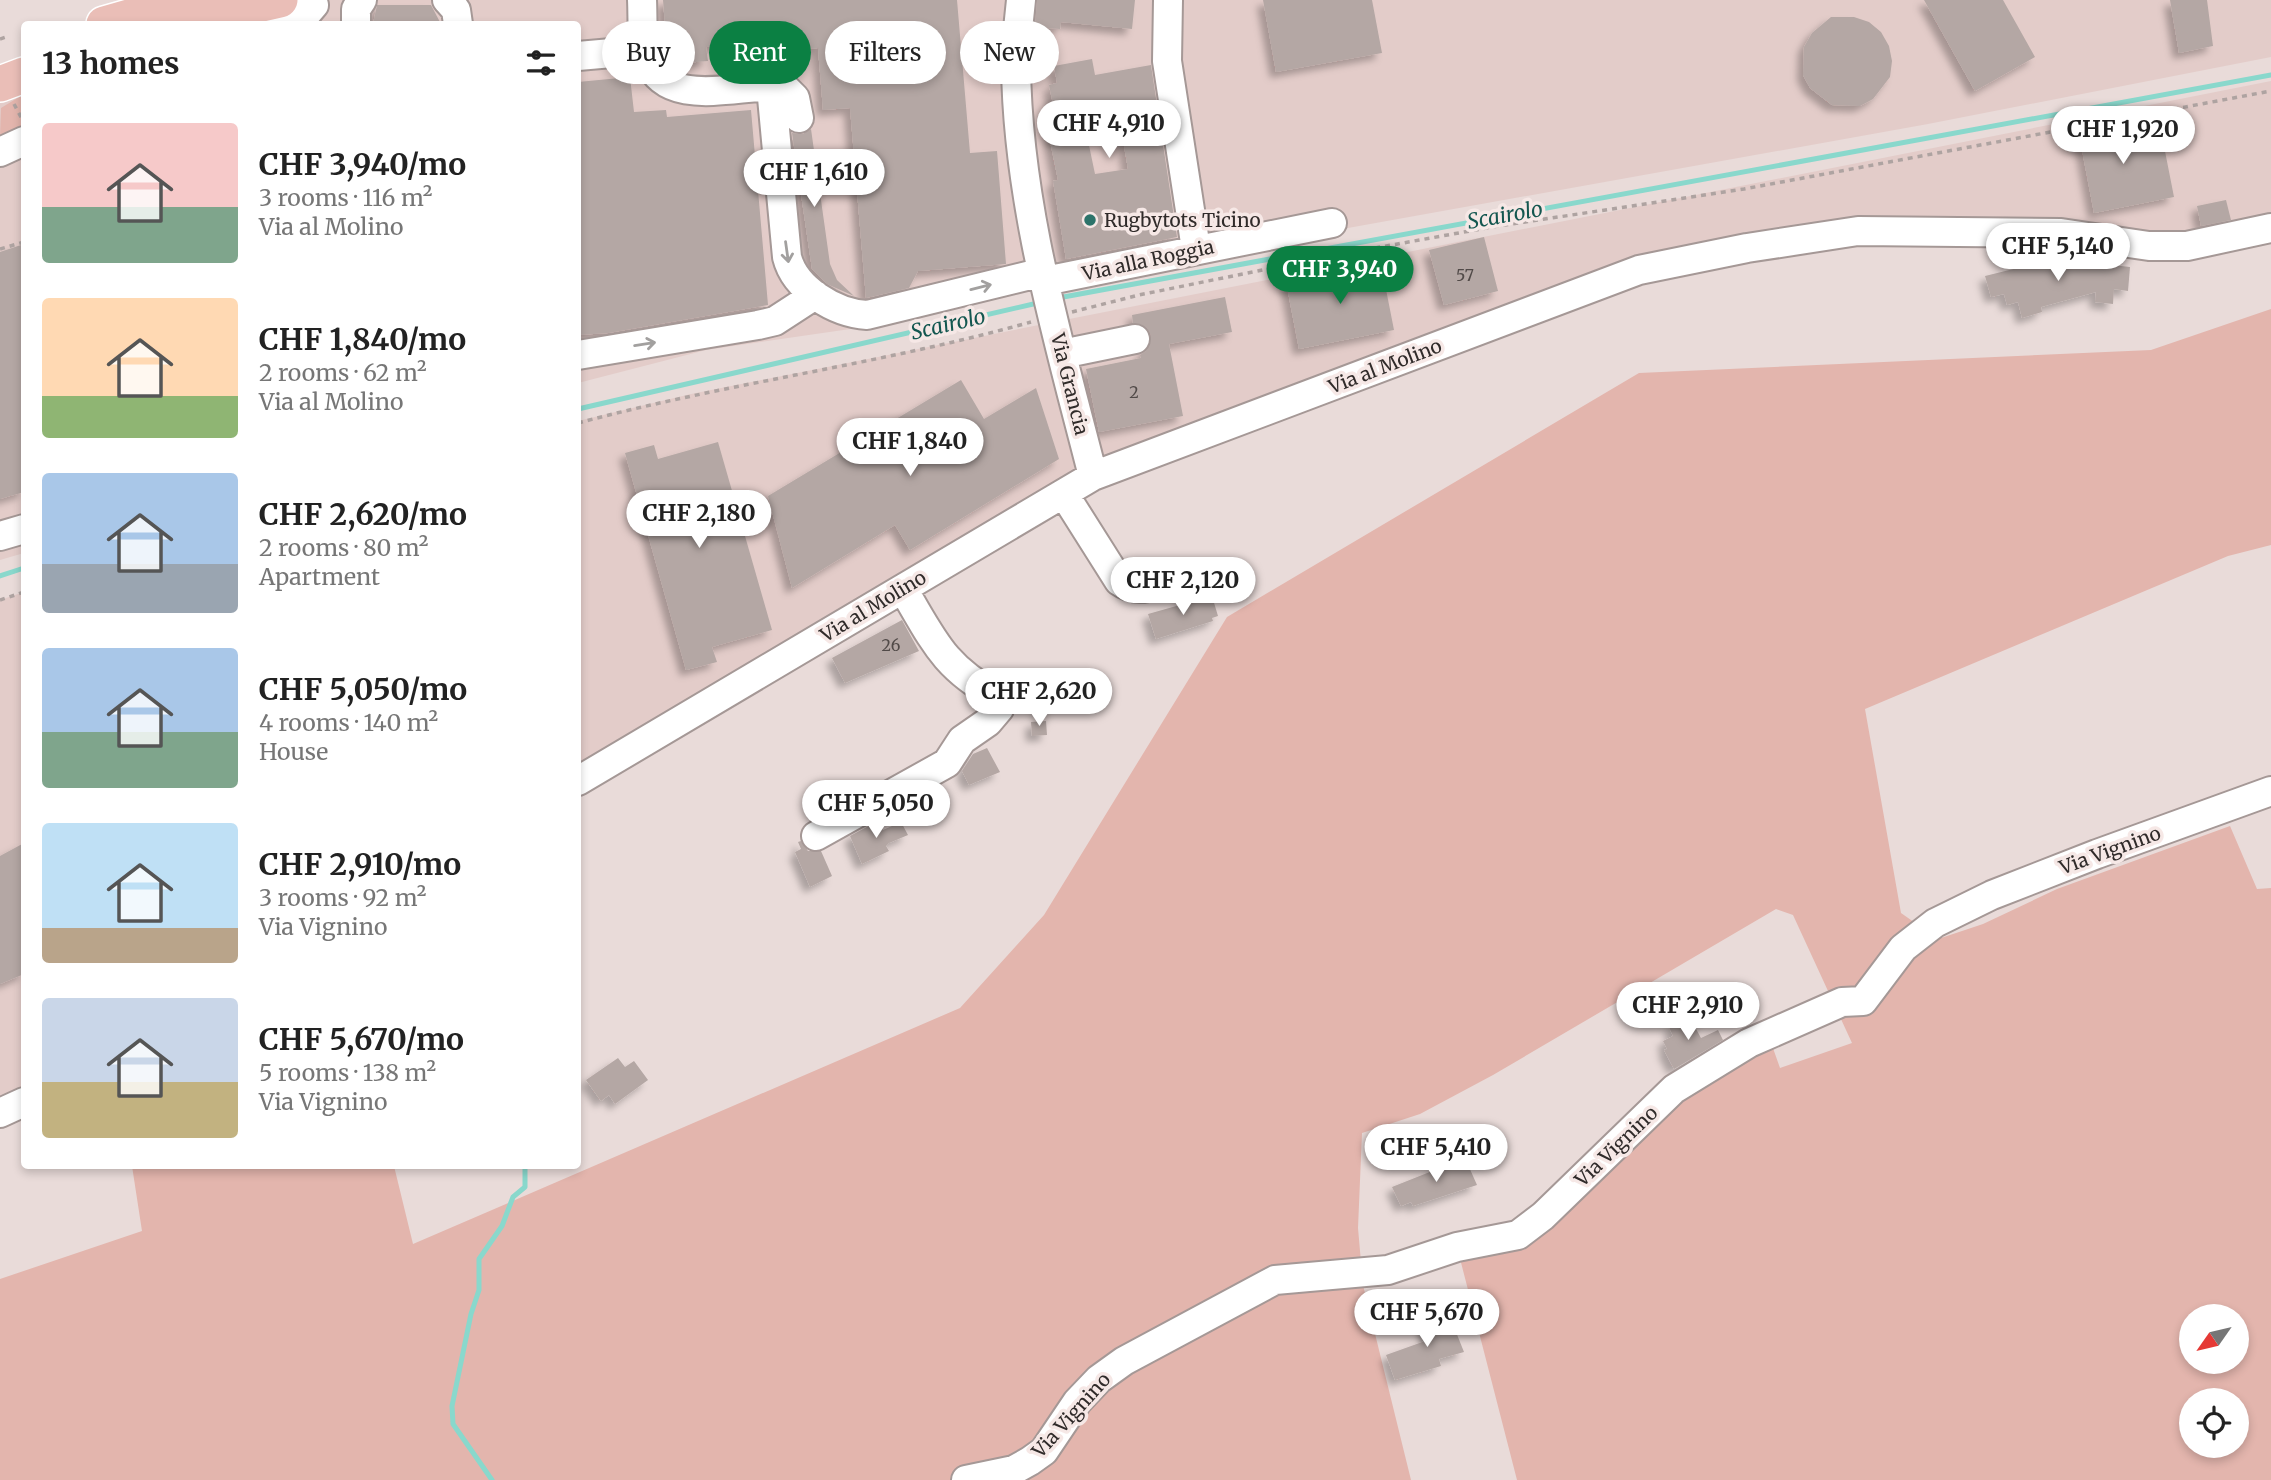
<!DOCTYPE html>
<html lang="en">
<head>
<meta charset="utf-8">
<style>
  body { margin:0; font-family:Merriweather,serif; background:#f6f6f6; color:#222; height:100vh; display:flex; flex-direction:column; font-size:26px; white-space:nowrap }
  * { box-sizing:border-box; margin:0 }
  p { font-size:23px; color:#767676 }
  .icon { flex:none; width:38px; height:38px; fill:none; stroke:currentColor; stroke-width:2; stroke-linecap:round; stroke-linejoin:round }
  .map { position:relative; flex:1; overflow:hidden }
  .drawer { position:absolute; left:21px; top:21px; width:560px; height:1148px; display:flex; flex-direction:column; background:#fff; border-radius:7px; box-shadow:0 4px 10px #0003 }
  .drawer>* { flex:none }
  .banner { position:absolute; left:602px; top:21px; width:665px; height:63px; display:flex; gap:14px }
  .needle { width:46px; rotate:236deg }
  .buttons { position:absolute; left:2179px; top:1304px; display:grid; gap:14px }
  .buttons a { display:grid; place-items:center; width:70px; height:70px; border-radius:50%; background:#fff; box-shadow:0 4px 10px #0003; font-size:35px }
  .price { position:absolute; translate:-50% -60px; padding:0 16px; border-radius:24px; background:#fff; color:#222; font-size:23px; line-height:46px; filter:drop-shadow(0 2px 4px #0008) }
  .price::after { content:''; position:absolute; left:50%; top:42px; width:21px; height:16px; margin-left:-10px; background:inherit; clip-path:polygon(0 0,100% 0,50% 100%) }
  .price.active { background:#0b8043; color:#fff }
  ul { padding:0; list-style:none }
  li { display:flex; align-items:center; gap:21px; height:175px; padding:0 21px }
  li span { display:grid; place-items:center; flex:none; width:196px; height:140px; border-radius:7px; color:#555 }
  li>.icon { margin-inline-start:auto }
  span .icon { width:84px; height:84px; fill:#fffc; stroke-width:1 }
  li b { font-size:30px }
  h2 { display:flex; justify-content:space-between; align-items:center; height:84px; padding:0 21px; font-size:30px }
  .tag { padding:0 24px; border-radius:32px; background:#fff; box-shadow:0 4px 10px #0003; font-size:24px; line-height:63px }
  .tag.active { background:#0b8043; color:#fff }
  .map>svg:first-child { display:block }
</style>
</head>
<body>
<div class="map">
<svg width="2271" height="1480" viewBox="0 0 2271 1480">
  <defs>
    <filter id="shadow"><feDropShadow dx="-6" dy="6" stdDeviation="3.5" flood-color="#0004"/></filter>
  </defs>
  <rect width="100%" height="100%" fill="#e9dbd9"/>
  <!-- built -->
  <path fill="#e3ccc9" d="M327,0H1008L1032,283L878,325L706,350L578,383V24H232Z
    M1029,0H2271V57L1928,124L1208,253L1054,268L1025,128Z
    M2271,81V228L2246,234L1910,230L1639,270L1093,476L578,781V421L691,394Z
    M24,92V553L0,560V102Z
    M24,592V1095L0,1107V600Z"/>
  <!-- green -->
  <path fill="#e3b5ad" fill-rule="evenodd" d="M24,94V129L0,136L1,108Z
    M2271,309V545L2228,556L1865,709L1901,913L1938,939L1983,924L2057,889L2230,826L2257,889L2271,888V1480H1517L1457,1247L1518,1235L1601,1162L1768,1034L1780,1068L1852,1043L1793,915L1776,909L1493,1075L1420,1114L1362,1133L1358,1228L1363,1285L1411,1480H0V1279L142,1231L132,1166H394L413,1244L960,1008L1044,915L1227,617L1639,373L2151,350ZM2191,1316H2236V1362H2191ZM2191,1400H2236V1446H2191Z"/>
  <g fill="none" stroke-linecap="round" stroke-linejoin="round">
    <!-- stream -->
    <path stroke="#89d8cc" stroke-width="5" d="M1058,298L2271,75
      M578,409L1042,302
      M0,576L24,568
      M492,1480L453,1424L452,1406L471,1314L479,1290V1259L502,1226L513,1197L525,1187V1166"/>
  </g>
  <!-- building -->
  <path fill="#b4a7a4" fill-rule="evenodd" filter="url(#shadow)" d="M663,0H957L970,153L997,151L1006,264L918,271L909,288L866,298L850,108L823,110L818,48L752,53L751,43L706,47L708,61L673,64L671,50H667Z
    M1037,0H1135L1132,29L1061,22L1060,29L1035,27Z
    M1263,0H1372L1382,53L1276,72Z
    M1924,0H2003L2035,57L1975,91Z
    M2170,0H2207L2213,46L2179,53Z
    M377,5H431L441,24H373Z
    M1831,17H1854L1869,22L1881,32L1889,46L1892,61L1890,77L1873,99L1860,106L1832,105L1810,88L1803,75L1804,47L1812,33Z
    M1092,59L1095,75L1151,65L1177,237L1066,259L1053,181L1058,180L1049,136L1055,135L1052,119H1056L1049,85L1057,83L1054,66ZM1120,123L1128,169L1095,174L1086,131Z
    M630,77L634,112L666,110L667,117L751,110L768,305L608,333L578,335V82Z
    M2136,118L2141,145L2163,141L2174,197L2094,213L2081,145L2075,146L2072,130Z
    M811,129L830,264L837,280L854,296L827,284L812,269L792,133L803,134Z
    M2226,200L2231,220L2201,226L2197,206Z
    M1484,237L1498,291L1444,305L1429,250Z
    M24,244V492L0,499V252Z
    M2074,254L2076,261L2130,267L2128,291L2114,289L2113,304L2095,302L2096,292L2041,307L2042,312L2022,318L2018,302L2007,305L2004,294L1991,297L1985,276Z
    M1381,264L1394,330L1299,349L1286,282Z
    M1225,297L1232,332L1169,344L1183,416L1099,432L1086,369L1141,358L1140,355L1146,351L1151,335L1147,328L1133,323L1132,315Z
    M961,380L984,419L1036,388L1059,459L910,550L895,525L792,588L768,496Z
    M718,442L772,630L712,647L717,662L686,670L625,453L654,445L658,459Z
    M1212,596L1218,616L1212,618L1213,621L1156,639L1148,614Z
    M902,620L919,651L845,683L832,658Z
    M1046,721L1047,735L1032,736L1031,722Z
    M987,748L1000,772L969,785L962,771L973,754Z
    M878,821L883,830L901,822L908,835L889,843L886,846L889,851L862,864L850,836Z
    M801,841L808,851H821L832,876L810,887L795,852L801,849L798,842Z
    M24,843V974L0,984V856Z
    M1689,1016L1701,1038L1718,1030L1723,1040L1674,1069L1664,1050L1667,1049L1663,1041L1673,1036L1669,1027Z
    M618,1058L625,1067L634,1061L648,1080L615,1104L609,1095L601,1101L586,1080Z
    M1465,1158L1477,1185L1413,1206L1411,1202L1401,1206L1392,1187Z
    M1448,1312L1464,1352L1439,1359L1441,1366L1395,1380L1386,1355L1428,1340L1422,1321Z"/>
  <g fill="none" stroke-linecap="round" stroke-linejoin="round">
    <!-- minor casing -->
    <g stroke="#a59896" stroke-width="32">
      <path id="minor" d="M447,0L456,10L458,24
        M642,0C643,19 641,42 648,60C668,112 743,82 784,87L795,98L799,118
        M1021,0C1019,21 1016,43 1016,64C1017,203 1059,342 1093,476
        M1168,0L1167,61L1196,249
        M253,24L308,12L314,5
        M356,24V9L362,0
        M578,56L646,50
        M771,87L787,257C795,289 835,313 867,315L1043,272
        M0,152L24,141
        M1045,281L1332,223
        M1062,354L1135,339
        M578,355L758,325L775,321L815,295
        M1064,494L1119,581C1140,596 1161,583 1181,573
        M0,536L24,529
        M578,781L1093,476L1639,270L1747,248L1858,231L2061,233L2149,246H2187L2271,228
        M816,836L947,763L962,740L988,722L999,709L997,696C943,667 933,639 903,589
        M0,1113L24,1102
        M966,1480L1014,1470L1030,1461L1044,1451L1077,1402L1099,1379L1124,1361L1275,1280L1388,1270L1457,1247L1518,1235L1543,1216L1674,1089L1749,1043L1842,1002L1863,1001L1903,948L1935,923L1992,895L2097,854L2271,791"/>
    </g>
    <!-- major casing -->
    <g stroke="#fff" stroke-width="38">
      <path id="major" d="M104,24L189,0
        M174,24L280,0
        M0,84L24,75"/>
    </g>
    <!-- path -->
    <path stroke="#aea3a1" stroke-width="3.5" stroke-dasharray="5 5" stroke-linecap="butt" d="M0,39L6,37
      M14,104L22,119
      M0,249L24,242
      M1072,312L1139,295L1336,255L1492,227L1744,189L2271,91
      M578,423C727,383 882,364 1031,322
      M0,600L24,592"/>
    <!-- minor -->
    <use href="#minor" stroke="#fff" stroke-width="28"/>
    <!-- major -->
    <use href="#major" stroke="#eabeb7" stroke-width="35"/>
  </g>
  <!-- one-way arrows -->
  <defs><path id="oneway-shaft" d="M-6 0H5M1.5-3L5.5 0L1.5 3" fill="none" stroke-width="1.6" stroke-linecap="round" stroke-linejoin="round" transform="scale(1.75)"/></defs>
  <g stroke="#a2a09f">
    <use href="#oneway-shaft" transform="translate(787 252) rotate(82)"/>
    <use href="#oneway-shaft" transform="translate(981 287) rotate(-14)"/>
    <use href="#oneway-shaft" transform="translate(645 344) rotate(-9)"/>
  </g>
  <!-- markers -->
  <circle fill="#2c736a" stroke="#f6e8e6" stroke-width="2.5" cx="1090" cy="220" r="7"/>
  <g text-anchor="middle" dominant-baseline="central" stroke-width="7" stroke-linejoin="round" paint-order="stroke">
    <!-- number labels -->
    <g font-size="16" fill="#514a48">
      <text x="1465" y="275">57</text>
      <text x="1134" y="392">2</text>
      <text x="891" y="645">26</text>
    </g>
    <!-- poi labels -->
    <g font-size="19" fill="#302b2a" stroke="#f6e8e6" text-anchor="start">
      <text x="1104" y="220">Rugbytots Ticino</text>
    </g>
    <!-- street labels -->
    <g font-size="19" fill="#302b2a" stroke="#f6e8e6">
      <text transform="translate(1148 260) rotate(-12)">Via alla Roggia</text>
      <text transform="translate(1385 366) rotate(-21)">Via al Molino</text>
      <text transform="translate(1070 384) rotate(76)">Via Grancia</text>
      <text transform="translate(873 606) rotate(-31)">Via al Molino</text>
      <text transform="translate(2110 850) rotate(-20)">Via Vignino</text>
      <text transform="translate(1616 1146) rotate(-44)">Via Vignino</text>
      <text transform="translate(1071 1415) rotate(-48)">Via Vignino</text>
    </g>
    <!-- water labels -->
    <g font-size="21" font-style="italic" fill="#145750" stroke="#f6e8e6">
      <text transform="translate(1505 215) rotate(-10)">Scairolo</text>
      <text transform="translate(948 324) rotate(-13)">Scairolo</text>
    </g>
  </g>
</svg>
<div class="buttons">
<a><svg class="needle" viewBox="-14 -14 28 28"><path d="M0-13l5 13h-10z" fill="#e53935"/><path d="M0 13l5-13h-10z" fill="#767676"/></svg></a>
<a><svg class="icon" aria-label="locate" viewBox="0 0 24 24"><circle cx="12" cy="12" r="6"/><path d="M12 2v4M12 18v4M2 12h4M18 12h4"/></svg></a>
</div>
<b class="price" style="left:1109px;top:160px">CHF 4,910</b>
<b class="price" style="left:2123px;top:166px">CHF 1,920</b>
<b class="price" style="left:814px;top:209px">CHF 1,610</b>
<b class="price" style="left:2058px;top:283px">CHF 5,140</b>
<b class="price active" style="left:1340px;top:306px">CHF 3,940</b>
<b class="price" style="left:910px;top:478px">CHF 1,840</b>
<b class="price" style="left:699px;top:550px">CHF 2,180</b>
<b class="price" style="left:1183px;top:617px">CHF 2,120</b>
<b class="price" style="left:1039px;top:728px">CHF 2,620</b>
<b class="price" style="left:876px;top:840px">CHF 5,050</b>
<b class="price" style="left:1688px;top:1042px">CHF 2,910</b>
<b class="price" style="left:1436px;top:1184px">CHF 5,410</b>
<b class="price" style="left:1427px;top:1349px">CHF 5,670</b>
<div class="banner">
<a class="tag">Buy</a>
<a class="tag active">Rent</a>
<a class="tag">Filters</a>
<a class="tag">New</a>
</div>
<section class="drawer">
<h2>13 homes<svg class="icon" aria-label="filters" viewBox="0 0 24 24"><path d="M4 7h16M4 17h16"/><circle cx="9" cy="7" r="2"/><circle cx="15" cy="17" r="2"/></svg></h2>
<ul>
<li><span style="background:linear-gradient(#f6c9c9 60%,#7fa58c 0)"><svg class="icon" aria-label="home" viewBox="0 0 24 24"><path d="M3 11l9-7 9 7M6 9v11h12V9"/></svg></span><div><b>CHF 3,940/mo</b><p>3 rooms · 116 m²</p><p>Via al Molino</p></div></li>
<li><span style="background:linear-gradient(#ffd9b3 70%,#8fb573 0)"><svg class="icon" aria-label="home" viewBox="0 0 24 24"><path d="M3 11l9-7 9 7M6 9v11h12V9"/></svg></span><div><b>CHF 1,840/mo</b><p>2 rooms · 62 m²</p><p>Via al Molino</p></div></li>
<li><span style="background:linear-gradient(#a9c7e8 65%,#9aa5b1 0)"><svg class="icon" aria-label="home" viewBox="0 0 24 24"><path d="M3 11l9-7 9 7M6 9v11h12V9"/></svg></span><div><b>CHF 2,620/mo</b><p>2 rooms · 80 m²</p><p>Apartment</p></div></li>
<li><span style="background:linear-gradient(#a9c7e8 60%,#7fa58c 0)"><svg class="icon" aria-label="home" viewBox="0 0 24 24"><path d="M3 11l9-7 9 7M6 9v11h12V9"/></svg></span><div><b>CHF 5,050/mo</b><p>4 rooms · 140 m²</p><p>House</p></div></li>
<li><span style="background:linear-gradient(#bfe0f5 75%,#b9a48a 0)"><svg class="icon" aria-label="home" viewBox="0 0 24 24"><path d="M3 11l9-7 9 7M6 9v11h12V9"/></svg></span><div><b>CHF 2,910/mo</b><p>3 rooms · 92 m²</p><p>Via Vignino</p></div></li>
<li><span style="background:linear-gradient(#c9d6e8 60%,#c2b280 0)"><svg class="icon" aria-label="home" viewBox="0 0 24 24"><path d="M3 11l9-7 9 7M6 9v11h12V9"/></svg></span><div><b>CHF 5,670/mo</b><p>5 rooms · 138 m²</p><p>Via Vignino</p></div></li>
</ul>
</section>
</div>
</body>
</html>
